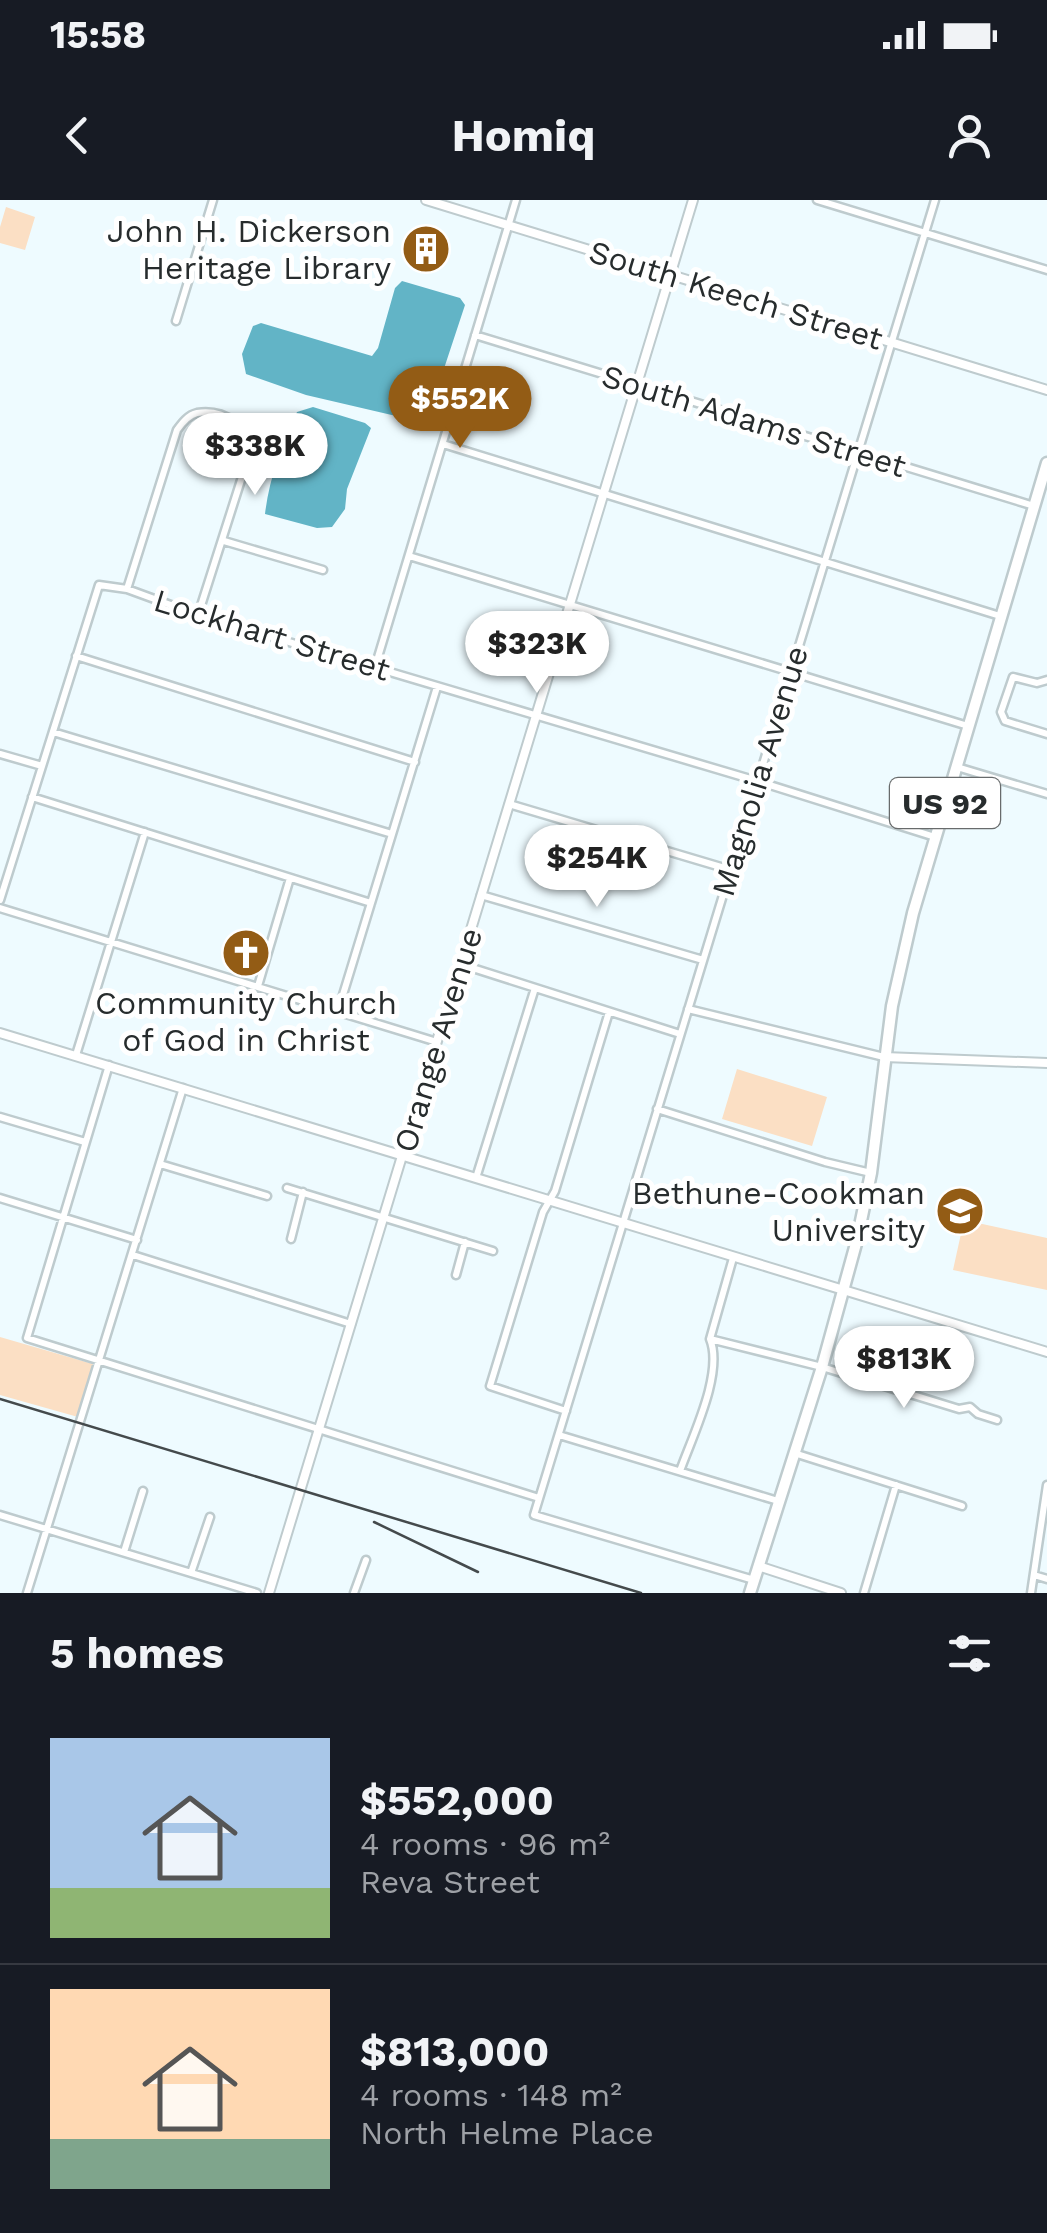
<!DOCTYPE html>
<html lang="en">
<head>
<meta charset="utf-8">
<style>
  body { margin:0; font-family:"Work Sans",sans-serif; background:#20242c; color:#f1f3f6; height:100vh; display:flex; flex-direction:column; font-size:38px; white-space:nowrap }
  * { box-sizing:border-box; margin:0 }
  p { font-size:32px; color:#9ea1a6 }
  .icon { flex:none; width:55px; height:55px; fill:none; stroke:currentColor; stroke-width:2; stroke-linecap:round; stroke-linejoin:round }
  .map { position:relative; height:1393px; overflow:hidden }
  .sheet { display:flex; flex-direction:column; background:#171b24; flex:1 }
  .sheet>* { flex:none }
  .price { position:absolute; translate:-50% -85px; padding:0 22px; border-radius:35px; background:#fff; color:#222; font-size:32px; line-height:65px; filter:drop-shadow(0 2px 5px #0008) }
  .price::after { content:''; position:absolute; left:50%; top:60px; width:30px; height:22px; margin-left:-15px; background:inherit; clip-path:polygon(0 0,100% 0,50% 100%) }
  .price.on { background:#935c15; color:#fff }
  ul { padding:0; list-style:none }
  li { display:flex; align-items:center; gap:30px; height:250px; padding:0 50px }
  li+li { border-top:2px solid #363941 }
  li span { display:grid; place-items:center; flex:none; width:280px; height:200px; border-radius:0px; color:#555 }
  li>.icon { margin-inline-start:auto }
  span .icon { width:120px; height:120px; fill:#fffc; stroke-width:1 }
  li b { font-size:42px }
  h2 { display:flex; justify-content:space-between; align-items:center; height:120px; padding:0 50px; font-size:42px }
  .status { display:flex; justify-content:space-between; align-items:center; height:70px; padding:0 50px; background:#171b24; direction:ltr }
  .status svg { height:28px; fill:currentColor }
  header { display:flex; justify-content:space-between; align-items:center; height:130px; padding:0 50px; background:#171b24; font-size:45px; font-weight:700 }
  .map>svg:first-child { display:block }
</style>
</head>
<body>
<div class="status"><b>15:58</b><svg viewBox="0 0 49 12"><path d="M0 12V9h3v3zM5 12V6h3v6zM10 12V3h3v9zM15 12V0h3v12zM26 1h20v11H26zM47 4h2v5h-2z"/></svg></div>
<header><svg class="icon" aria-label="back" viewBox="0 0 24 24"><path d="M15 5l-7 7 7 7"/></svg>Homiq<svg class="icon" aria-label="person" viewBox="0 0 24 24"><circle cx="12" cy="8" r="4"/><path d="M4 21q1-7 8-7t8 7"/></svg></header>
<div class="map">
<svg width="1047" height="1393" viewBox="0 0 1047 1393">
  <rect width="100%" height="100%" fill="#eefbff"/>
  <!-- green -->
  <path fill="#fbdfc4" d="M6,7L35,17L25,50L0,43V27Z
    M737,869L827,897L812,946L722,919Z
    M964,1020L1047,1038V1090L953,1070Z
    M0,1137L93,1164L78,1217L0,1195Z"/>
  <!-- water -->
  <path fill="#62b4c6" d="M402,81L460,98L465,105L426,223L306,195L246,174L242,154L253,126L261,123L372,156L378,148L395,88Z
    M313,207L365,223L371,228L347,289L345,309L332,327L317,328L265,314C269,279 282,244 297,212Z"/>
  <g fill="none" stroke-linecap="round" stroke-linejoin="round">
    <!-- minor casing -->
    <g stroke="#becbce" stroke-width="11">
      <path id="minor" d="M817,0L1047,70
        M176,121L213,0
        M475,135L1034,306
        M443,244L1000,416
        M224,341L323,370
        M409,356L968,526
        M127,389L177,230C182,223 188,215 197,213C224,209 251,226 249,255L198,415
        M76,456L415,562
        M375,467L516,0
        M1047,480L1037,483L1013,477L1001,512L1005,521L1047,534
        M53,532L392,634
        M0,554L42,566
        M957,567L1047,594
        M32,597L371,703
        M509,604L731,670
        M481,695L703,760
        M0,700L99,385L127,389L198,415L757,581L935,637
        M0,708L437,842
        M460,764L680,834
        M258,786L290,678
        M688,809L884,857
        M338,811L437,487
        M76,855L145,632
        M109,865L27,1138L539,1298
        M657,909L825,962L871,973
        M0,917L85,942
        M160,964L267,996
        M476,978L535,788
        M287,988L493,1051
        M0,998L137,1040
        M291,1039L303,992
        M133,1055L351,1124
        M456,1075L465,1042
        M710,1139L822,1167L959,1209L970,1207L978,1214L997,1220
        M566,1211L490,1186L543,1012L555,991L609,812
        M559,1235L778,1301
        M794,1253L962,1306
        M680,1271C692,1237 724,1173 710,1139L733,1058
        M0,1315L257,1393
        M124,1352L143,1291
        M191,1373L210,1317
        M1034,1375L1047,1379
        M754,1380L534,1315L935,0
        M27,1393L183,888
        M354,1393L366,1360
        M864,1393L896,1285
        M1031,1393L1047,1285"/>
    </g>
    <!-- tertiary casing -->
    <g stroke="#becbce" stroke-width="12">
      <path id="tertiary" d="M426,0L1047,190
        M0,833L1047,1152
        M884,857L1047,863
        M758,1366L841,1393
        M269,1393L693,0"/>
    </g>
    <!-- primary casing -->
    <g stroke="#becbce" stroke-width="15">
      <path id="primary" d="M750,1393L822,1167L857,1040L871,973L892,806L913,713L1047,263"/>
    </g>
    <!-- minor -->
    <use href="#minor" stroke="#fff" stroke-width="6"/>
    <!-- tertiary -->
    <use href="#tertiary" stroke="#fff" stroke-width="8"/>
    <!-- primary -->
    <use href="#primary" stroke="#fff" stroke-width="10"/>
    <!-- rail -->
    <path stroke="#444a4c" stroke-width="2.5" d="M0,1199L641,1393
      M374,1322L478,1372"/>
  </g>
  <!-- icons -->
  <defs>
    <g id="building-disc" transform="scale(2.5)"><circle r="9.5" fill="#935c15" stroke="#fff"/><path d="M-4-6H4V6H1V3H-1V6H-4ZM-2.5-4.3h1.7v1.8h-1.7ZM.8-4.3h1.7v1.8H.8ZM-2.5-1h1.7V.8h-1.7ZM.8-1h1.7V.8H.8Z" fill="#fff"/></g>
    <g id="church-disc" transform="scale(2.5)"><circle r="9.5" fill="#935c15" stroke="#fff"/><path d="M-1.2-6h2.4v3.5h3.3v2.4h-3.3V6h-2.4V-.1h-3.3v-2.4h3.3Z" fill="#fff"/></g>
    <g id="university-disc" transform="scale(2.5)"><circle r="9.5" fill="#935c15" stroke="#fff"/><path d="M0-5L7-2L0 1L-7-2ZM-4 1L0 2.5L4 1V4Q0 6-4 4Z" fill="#fff"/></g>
  </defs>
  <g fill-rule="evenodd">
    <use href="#building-disc" x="426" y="49"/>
    <use href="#church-disc" x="246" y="753"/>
    <use href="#university-disc" x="960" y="1011"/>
  </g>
  <g text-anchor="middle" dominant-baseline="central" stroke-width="10" stroke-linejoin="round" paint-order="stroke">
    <!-- shield labels -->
    <rect fill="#fff" stroke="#686b6c" stroke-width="2.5" x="890" y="578" width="110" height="50" rx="8"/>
    <g font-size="30" font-weight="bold" fill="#272c2d">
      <text x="945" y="603">US 92</text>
    </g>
    <!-- poi labels -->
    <g font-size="32" fill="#272c2d" stroke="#fff" text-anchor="end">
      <text x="391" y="31">John H. Dickerson<tspan x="391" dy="37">Heritage Library</tspan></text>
      <text x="246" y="803" text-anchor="middle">Community Church<tspan x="246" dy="37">of God in Christ</tspan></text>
      <text x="925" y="993">Bethune-Cookman<tspan x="925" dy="37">University</tspan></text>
    </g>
    <!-- street labels -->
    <g font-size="32" fill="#272c2d" stroke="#fff">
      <text transform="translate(736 95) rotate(17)">South Keech Street</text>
      <text transform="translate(754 221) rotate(17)">South Adams Street</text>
      <text transform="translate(272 435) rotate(17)">Lockhart Street</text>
      <text transform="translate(760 571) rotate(-73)">Magnolia Avenue</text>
      <text transform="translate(438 840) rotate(-73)">Orange Avenue</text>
    </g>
  </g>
</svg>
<b class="price on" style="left:460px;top:251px">$552K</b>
<b class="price" style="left:255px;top:298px">$338K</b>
<b class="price" style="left:537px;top:496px">$323K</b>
<b class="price" style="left:597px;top:710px">$254K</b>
<b class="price" style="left:904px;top:1211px">$813K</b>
</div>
<section class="sheet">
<h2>5 homes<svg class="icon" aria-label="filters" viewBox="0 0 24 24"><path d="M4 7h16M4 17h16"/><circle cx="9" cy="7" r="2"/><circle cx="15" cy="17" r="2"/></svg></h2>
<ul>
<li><span style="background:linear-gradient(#a9c7e8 75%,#8fb573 0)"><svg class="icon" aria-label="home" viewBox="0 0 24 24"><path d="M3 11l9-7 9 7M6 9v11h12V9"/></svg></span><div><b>$552,000</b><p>4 rooms · 96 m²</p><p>Reva Street</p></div></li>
<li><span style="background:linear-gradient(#ffd9b3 75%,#7fa58c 0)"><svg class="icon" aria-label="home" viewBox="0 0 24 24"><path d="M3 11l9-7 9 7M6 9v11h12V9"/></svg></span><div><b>$813,000</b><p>4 rooms · 148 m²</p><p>North Helme Place</p></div></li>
</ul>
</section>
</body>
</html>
